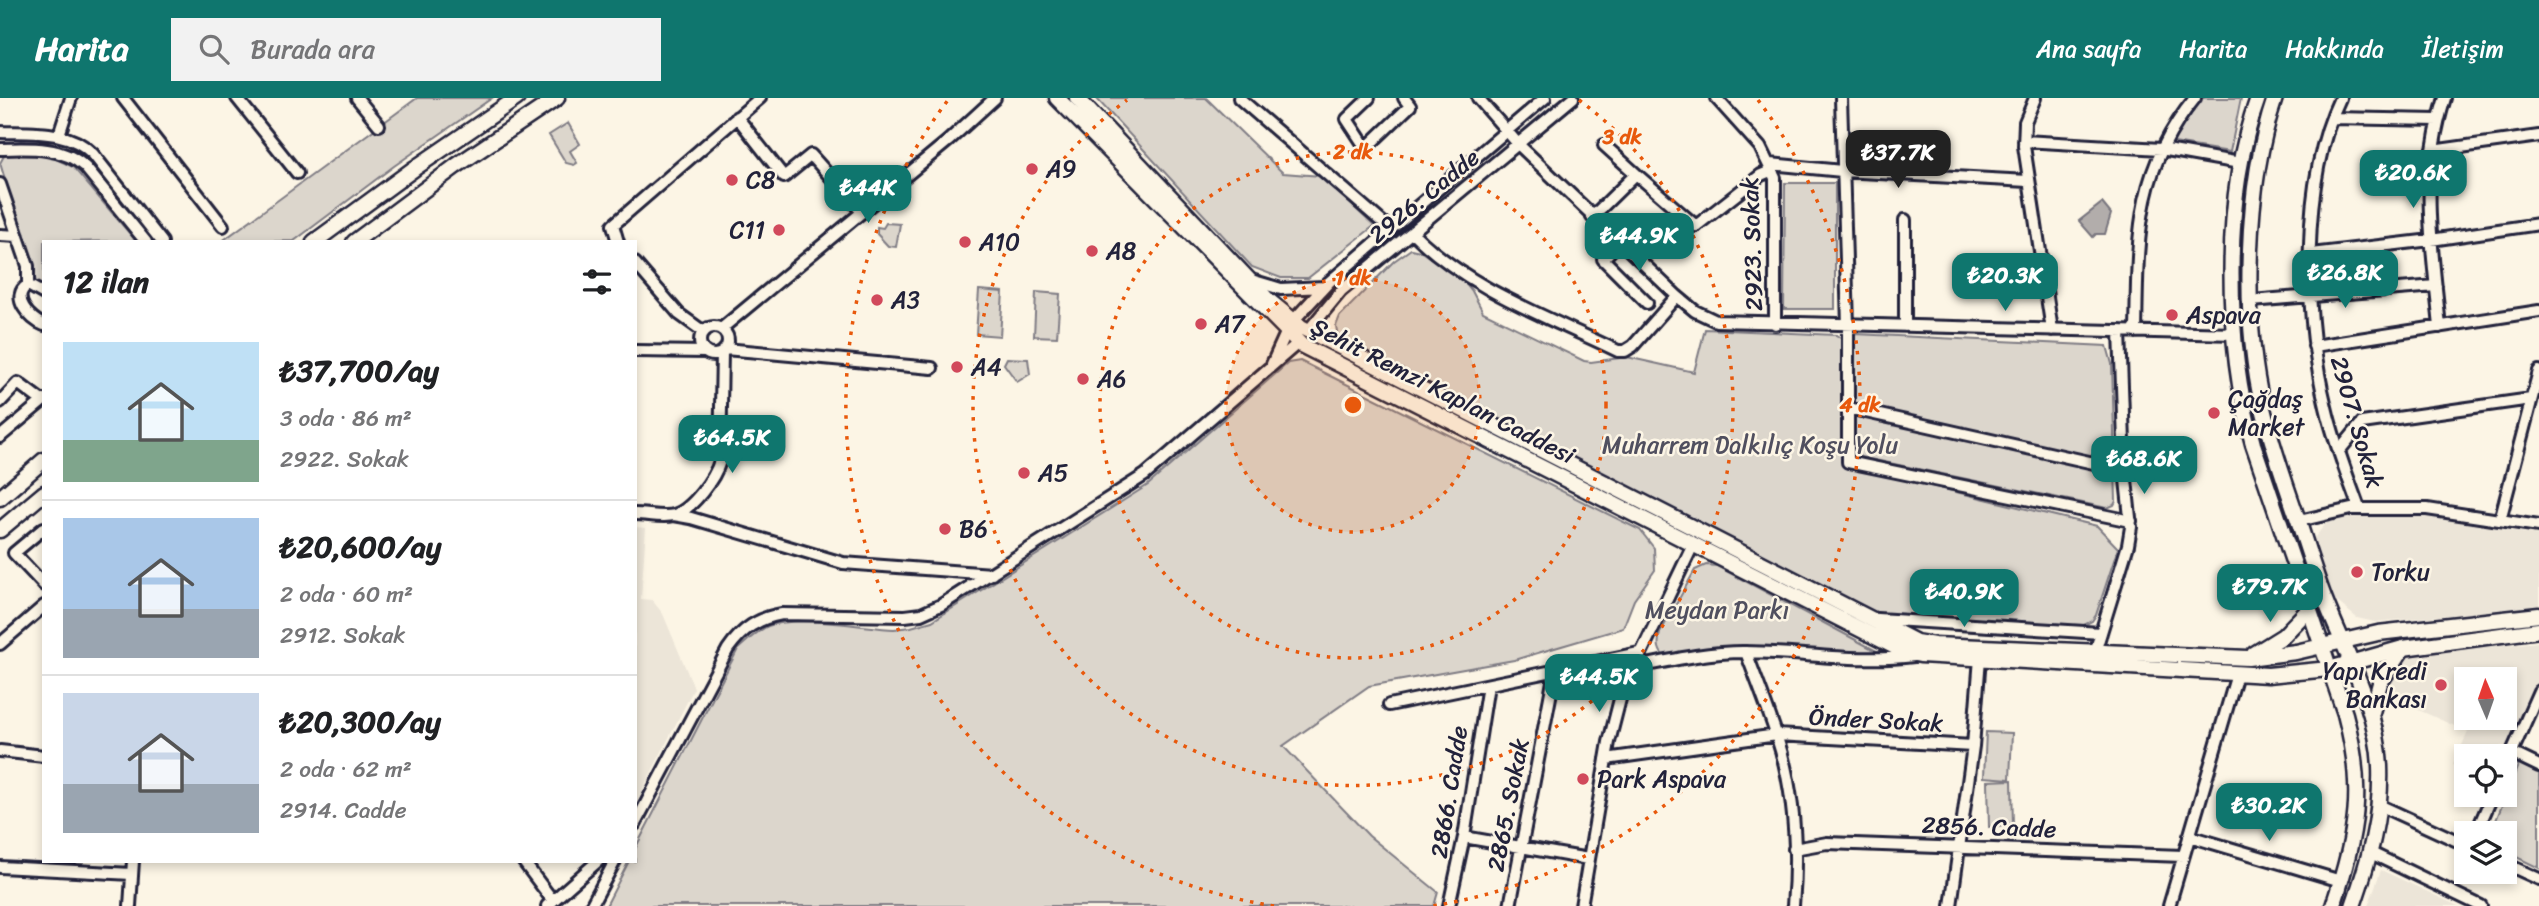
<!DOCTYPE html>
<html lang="tr">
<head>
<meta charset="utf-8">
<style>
  body { margin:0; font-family:Sriracha,sans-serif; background:#f2f2f2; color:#202124; height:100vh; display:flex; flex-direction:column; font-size:26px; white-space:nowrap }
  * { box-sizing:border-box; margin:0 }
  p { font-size:23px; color:#757577 }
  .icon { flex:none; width:38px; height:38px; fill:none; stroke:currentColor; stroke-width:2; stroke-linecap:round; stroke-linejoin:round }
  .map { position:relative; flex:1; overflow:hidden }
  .drawer { position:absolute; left:42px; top:142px; width:595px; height:623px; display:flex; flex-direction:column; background:#fff; border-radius:0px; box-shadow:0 4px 10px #0003 }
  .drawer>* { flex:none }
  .needle { width:46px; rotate:358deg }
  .controls { position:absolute; left:2454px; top:569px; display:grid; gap:14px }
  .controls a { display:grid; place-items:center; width:63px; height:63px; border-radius:0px; background:#fff; box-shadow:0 4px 10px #0003; font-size:35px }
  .price { position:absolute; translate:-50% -60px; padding:0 16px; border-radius:14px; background:#0f766e; color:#fff; font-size:23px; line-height:46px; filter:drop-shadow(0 2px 4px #0008) }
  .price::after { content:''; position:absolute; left:50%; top:42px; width:21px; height:16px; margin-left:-10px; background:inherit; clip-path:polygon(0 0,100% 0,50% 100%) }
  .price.current { background:#222; color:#fff }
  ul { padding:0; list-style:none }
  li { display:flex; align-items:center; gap:21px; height:175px; padding:0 21px }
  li+li { border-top:2px solid #e0e0e0 }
  li span { display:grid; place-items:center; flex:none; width:196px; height:140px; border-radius:0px; color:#555 }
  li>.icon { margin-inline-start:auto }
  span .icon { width:84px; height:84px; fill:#fffc; stroke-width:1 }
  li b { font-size:30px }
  h2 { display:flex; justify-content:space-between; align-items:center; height:84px; padding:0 21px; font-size:30px }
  header { display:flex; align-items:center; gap:42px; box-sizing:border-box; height:98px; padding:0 35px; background:#0f766e; color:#fff }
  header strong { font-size:33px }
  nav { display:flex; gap:38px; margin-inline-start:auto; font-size:24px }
  .search { width:490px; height:63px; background:#f2f2f2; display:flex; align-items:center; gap:18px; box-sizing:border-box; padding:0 24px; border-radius:0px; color:#757577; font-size:26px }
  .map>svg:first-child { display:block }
</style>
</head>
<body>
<header>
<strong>Harita</strong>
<div class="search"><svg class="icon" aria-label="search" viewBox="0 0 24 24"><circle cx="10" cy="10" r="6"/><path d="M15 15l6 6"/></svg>Burada ara</div>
<nav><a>Ana sayfa</a><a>Harita</a><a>Hakkında</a><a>İletişim</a></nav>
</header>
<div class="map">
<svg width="2539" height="808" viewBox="0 0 2539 808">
  <rect width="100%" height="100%" fill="#fcf5e5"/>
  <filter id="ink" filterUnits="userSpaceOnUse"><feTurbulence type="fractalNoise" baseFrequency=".0143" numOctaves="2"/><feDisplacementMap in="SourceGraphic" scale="14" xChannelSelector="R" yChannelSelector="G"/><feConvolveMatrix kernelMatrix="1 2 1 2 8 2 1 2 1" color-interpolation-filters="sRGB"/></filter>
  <g filter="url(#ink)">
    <!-- built -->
    <path fill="#ece5d8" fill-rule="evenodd" d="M2366,418L2428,419L2539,437V509L2375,524L2357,520L2335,502L2311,444L2328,423Z
      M635,429L646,430L641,501L652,502L663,516L694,590L637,703L635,700Z
      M2539,544V589L2513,649L2501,648L2496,658H2466V672L2453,667L2468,634L2385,597L2400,565L2414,555ZM2466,581H2504V620H2466Z
      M2381,772L2458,808H2368Z"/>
    <!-- green -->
    <path fill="#dcd6cc" stroke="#7f7c84" stroke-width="2" d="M417,0H492L394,68L294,143L221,144Z
      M1096,0H1206L1283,75L1321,78L1374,128L1308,180H1281L1252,169Z
      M2202,0H2241L2230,54L2168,44L2184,20Z
      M568,25L580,46L570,53L577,65L574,67L566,65L549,37Z
      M27,55L52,59L73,69L136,143L44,144V191L37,187L0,65L5,56Z
      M1785,85H1835V211H1784Z
      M886,125L900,126L896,149L888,148L877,136V129L883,130Z
      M1411,151L1420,153L1464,183L1472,193L1483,214L1584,263L1591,264L1627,259L1694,274L1705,231L1836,237L1842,241L1844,367L2097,428L2118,450L2096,517L2092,523L2080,529L1873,515L1699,425L1637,398L1353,249L1338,239L1336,228L1340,218L1394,163Z
      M979,192L1003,194L1000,238L976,236Z
      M1036,194L1060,196L1057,239L1034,238Z
      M1855,236L2107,248L2112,266L2116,403L2114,407L2107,410L1860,359L1853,352Z
      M1007,260L1028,261L1030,276L1017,284L1004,266Z
      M1300,263L1640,432L1654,450L1655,472L1634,502L1623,530L1514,562L1369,588L1283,648L1369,738L1438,794L1434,808H606L629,763H635V751L738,551C747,543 757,533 768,528C796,517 862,529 894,531L911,529L932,523L1148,387L1288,265Z
      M1706,467L1717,468L1884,557L1737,550L1667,562C1658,553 1657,547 1660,535L1695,472Z
      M1986,634L2012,635L2010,681L1984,679Z
      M2519,665L2539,675V770L2504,753V735H2491Z
      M2012,682L2013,728L1989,729L1988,683Z"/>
    <!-- water -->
    <path fill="#b2adab" stroke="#78757e" stroke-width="2" d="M2102,105L2111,116L2105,136H2096L2093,139L2079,123Z"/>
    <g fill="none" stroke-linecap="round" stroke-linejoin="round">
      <!-- minor casing -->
      <g stroke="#22223b" stroke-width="16">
        <path id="minor" d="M123,0L223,128
          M237,0L297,75
          M357,0L379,27
          M1239,0L1390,131
          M1369,0L1347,21L1366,50L1410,8L1404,0
          M1478,0L1519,47L1677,198L1695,213L1716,223L2235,236
          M1716,0L1760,49L1775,80V226
          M1841,0L1848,227V364L2131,423
          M2035,0L2025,24L2024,48L2052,232
          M2340,0C2300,84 2304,220 2326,309C2334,344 2347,377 2359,410
          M737,19L784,79L811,57L861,113
          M2332,20L2438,22
          M0,34C33,35 68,31 93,56L162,144
          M59,37L71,0
          M2024,43L2161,51L2240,65
          M1604,47L1636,76
          M0,51C29,50 63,48 85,69L146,144
          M2432,53L2539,38
          M1770,66L1842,73L2028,83
          M0,86L28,168V187L44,196
          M1592,119L1636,76L1696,128L1761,77L1773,72
          M1413,135C1468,191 1548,219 1618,253H1625L1633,248L1677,198
          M0,137L18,138
          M618,144L613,127L760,0
          M1619,144L1603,161L1647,205
          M2311,156L2431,142L2539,126
          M635,165L679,216L704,234
          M1251,182L1281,191L1324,189
          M28,187C9,198 30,222 44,227
          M2251,203L2436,188
          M1293,223L1329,184L1545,0
          M1905,228V122
          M2440,229C2432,146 2419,81 2445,0
          M700 243a14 14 0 1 1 28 0a14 14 0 1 1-28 0Z
          M721,231L948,43L995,0
          M1308,233L1341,193L1573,0
          M2136,234C2138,143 2134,74 2195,0
          M2314,248L2539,213
          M725,251L932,270
          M635,253L706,254
          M1272,266L1286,235
          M0,304L18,285L42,303
          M1848,310L2125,372
          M0,339L44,302
          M2339,353L2362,325L2531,301
          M635,416C647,416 663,420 674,417C692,412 715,380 720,363L722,254
          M674,417L691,420L843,465L992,476
          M2500,422L2539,273
          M2299,423L2351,411H2427L2539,428
          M44,430L14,455L44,487
          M1877,521L2101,535
          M0,546L44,508
          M1746,554C1756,581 1767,608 1776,636C1794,690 1798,751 1793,808
          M2095,554L2128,447L2131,429L2125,372L2120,233
          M1632,570C1668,563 1706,554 1743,554C1800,554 1857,565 1914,558
          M1389,607L1639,555
          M0,653L44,658
          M2512,655L2539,668
          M1606,661L1777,637L1973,648
          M2504,672L2539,593
          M2379,707L2466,747
          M635,726L728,551C742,531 758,520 782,516L905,518L921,516L941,507L1145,377L1298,245
          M2476,735L2493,696
          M2189,738L2341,783
          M1464,739L1588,761
          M1794,751L1827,745L2183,758
          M2371,755L2481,808
          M523,763L553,803
          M2504,765L2539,781
          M0,769L132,776
          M130,808L133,763
          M547,808L598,763
          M591,808L615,763
          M1449,808L1464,739L1488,587
          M1510,808L1555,573
          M1581,808L1609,644L1621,597L1693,447
          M1951,808L1973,648L1980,560
          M2169,808L2237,576"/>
      </g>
      <!-- major casing -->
      <g stroke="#22223b" stroke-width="19">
        <path id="major" d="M1057,0L1301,247L1905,554L1920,557L2268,577L2329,571L2403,550L2539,532
          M1077,0L1268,202L1301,229L1916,544L1934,547L2248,560L2296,554L2378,535L2539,517
          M2258,0C2222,97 2225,247 2253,346L2345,616C2365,691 2357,736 2333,808
          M2275,0C2245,88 2242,220 2263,310C2272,348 2285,385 2298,422C2307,449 2315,476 2325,502C2346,556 2377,609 2380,668C2382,718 2369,762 2353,808
          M314,144L415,70L517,0
          M354,144L456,68L557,0
          M0,400L44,362
          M0,432L44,395
          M2254,556L2283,538L2309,511
          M2371,618L2380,585L2403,550"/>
      </g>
      <!-- minor -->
      <use href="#minor" stroke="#fcf5e5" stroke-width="10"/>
      <!-- major -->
      <use href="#major" stroke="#fcf5e5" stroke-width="14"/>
    </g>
  </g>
  <!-- distance rings -->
  <circle cx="1353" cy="307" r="127" fill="#e8590c" fill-opacity=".12"/>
  <g fill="none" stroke="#e8590c" stroke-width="3.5" stroke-dasharray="3.5 7">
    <circle cx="1353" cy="307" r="127"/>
    <circle cx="1353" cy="307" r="253"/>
    <path d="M1579 2A380 380 0 1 1 1127 2"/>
    <path d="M1274 808A507 507 0 0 1 948 2M1758 2A507 507 0 0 1 1432 808"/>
  </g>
  <!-- markers -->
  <g fill="#d1495b" stroke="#fcf5e5" stroke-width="2.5">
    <circle cx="1032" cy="71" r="7"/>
    <circle cx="732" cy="82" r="7"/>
    <circle cx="779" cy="132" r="7"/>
    <circle cx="965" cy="144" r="7"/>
    <circle cx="1092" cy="153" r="7"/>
    <circle cx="877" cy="202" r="7"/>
    <circle cx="2172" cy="217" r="7"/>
    <circle cx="1201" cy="226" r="7"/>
    <circle cx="957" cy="269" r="7"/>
    <circle cx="1083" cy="281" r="7"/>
    <circle cx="2214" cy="315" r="7"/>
    <circle cx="1024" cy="375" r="7"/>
    <circle cx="945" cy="431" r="7"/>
    <circle cx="2357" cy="474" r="7"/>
    <circle cx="2441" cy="587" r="7"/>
    <circle cx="1583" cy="681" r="7"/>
  </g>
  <g text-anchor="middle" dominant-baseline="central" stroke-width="5" stroke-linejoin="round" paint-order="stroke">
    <!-- poi labels -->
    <g font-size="24" fill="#22223b" stroke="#fcf5e5" text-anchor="start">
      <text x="1046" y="71">A9</text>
      <text x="746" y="82">C8</text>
      <text x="765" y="132" text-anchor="end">C11</text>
      <text x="979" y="144">A10</text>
      <text x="1106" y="153">A8</text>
      <text x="891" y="202">A3</text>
      <text x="2186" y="217">Aspava</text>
      <text x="1215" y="226">A7</text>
      <text x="971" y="269">A4</text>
      <text x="1097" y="281">A6</text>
      <text x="2228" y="301">Çağdaş<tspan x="2228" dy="28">Market</tspan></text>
      <text x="1038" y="375">A5</text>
      <text x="959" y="431">B6</text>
      <text x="2371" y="474">Torku</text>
      <text x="2427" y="573" text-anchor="end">Yapı Kredi<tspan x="2427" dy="28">Bankası</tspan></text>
      <text x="1597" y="681">Park Aspava</text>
    </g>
    <!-- street labels -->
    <g font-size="24" fill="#22223b" stroke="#fcf5e5">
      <text transform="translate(1424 98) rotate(-39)">2926. Cadde</text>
      <text transform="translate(1752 146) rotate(-92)">2923. Sokak</text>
      <text transform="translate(1443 293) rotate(27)">Şehit Remzi Kaplan Caddesi</text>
      <text transform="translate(2357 324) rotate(74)">2907. Sokak</text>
      <text transform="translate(1876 622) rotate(3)">Önder Sokak</text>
      <text transform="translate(1449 694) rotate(-81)">2866. Cadde</text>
      <text transform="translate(1508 707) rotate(-79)">2865. Sokak</text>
      <text transform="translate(1989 729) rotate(2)">2856. Cadde</text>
    </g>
    <!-- park labels -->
    <g font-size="24" fill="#504f5f" stroke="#fcf5e5">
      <text x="1750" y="347">Muharrem Dalkılıç Koşu Yolu</text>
      <text x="1717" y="512">Meydan Parkı</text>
    </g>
  </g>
  <circle cx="1353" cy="307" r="10" fill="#e8590c" stroke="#fcf5e5" stroke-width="3.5"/>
  <g font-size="21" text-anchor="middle" font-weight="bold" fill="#e8590c" stroke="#fcf5e5" stroke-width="5" stroke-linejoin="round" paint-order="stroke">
    <text x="1622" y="46">3 dk</text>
    <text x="1353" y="61">2 dk</text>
    <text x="1353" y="187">1 dk</text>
    <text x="1860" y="314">4 dk</text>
  </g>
</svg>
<div class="controls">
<a><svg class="needle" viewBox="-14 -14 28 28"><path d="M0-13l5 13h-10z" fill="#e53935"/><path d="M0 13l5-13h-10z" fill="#757577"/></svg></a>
<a><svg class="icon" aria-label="locate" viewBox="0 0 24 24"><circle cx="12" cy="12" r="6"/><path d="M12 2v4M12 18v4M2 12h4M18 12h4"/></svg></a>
<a><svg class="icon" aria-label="layers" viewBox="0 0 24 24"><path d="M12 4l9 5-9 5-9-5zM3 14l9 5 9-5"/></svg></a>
</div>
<b class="price current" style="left:1898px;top:92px">₺37.7K</b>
<b class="price" style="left:2413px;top:112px">₺20.6K</b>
<b class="price" style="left:868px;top:127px">₺44K</b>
<b class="price" style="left:1639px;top:175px">₺44.9K</b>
<b class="price" style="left:2345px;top:212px">₺26.8K</b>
<b class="price" style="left:2005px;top:215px">₺20.3K</b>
<b class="price" style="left:732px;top:377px">₺64.5K</b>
<b class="price" style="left:2144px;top:398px">₺68.6K</b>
<b class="price" style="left:2270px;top:526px">₺79.7K</b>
<b class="price" style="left:1964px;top:531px">₺40.9K</b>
<b class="price" style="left:1599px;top:616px">₺44.5K</b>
<b class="price" style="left:2269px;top:745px">₺30.2K</b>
<section class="drawer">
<h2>12 ilan<svg class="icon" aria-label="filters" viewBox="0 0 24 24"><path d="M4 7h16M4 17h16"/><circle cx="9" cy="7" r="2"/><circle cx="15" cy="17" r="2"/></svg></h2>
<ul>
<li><span style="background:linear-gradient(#bfe0f5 70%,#7fa58c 0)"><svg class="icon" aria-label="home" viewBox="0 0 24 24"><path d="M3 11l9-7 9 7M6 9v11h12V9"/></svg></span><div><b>₺37,700/ay</b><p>3 oda · 86 m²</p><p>2922. Sokak</p></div></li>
<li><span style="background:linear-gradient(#a9c7e8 65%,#9aa5b1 0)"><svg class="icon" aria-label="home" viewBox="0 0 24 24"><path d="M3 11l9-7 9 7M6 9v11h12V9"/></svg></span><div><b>₺20,600/ay</b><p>2 oda · 60 m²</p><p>2912. Sokak</p></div></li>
<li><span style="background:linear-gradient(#c9d6e8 65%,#9aa5b1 0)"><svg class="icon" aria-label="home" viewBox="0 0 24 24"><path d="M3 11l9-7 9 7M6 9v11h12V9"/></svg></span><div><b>₺20,300/ay</b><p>2 oda · 62 m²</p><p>2914. Cadde</p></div></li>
</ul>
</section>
</div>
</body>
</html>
